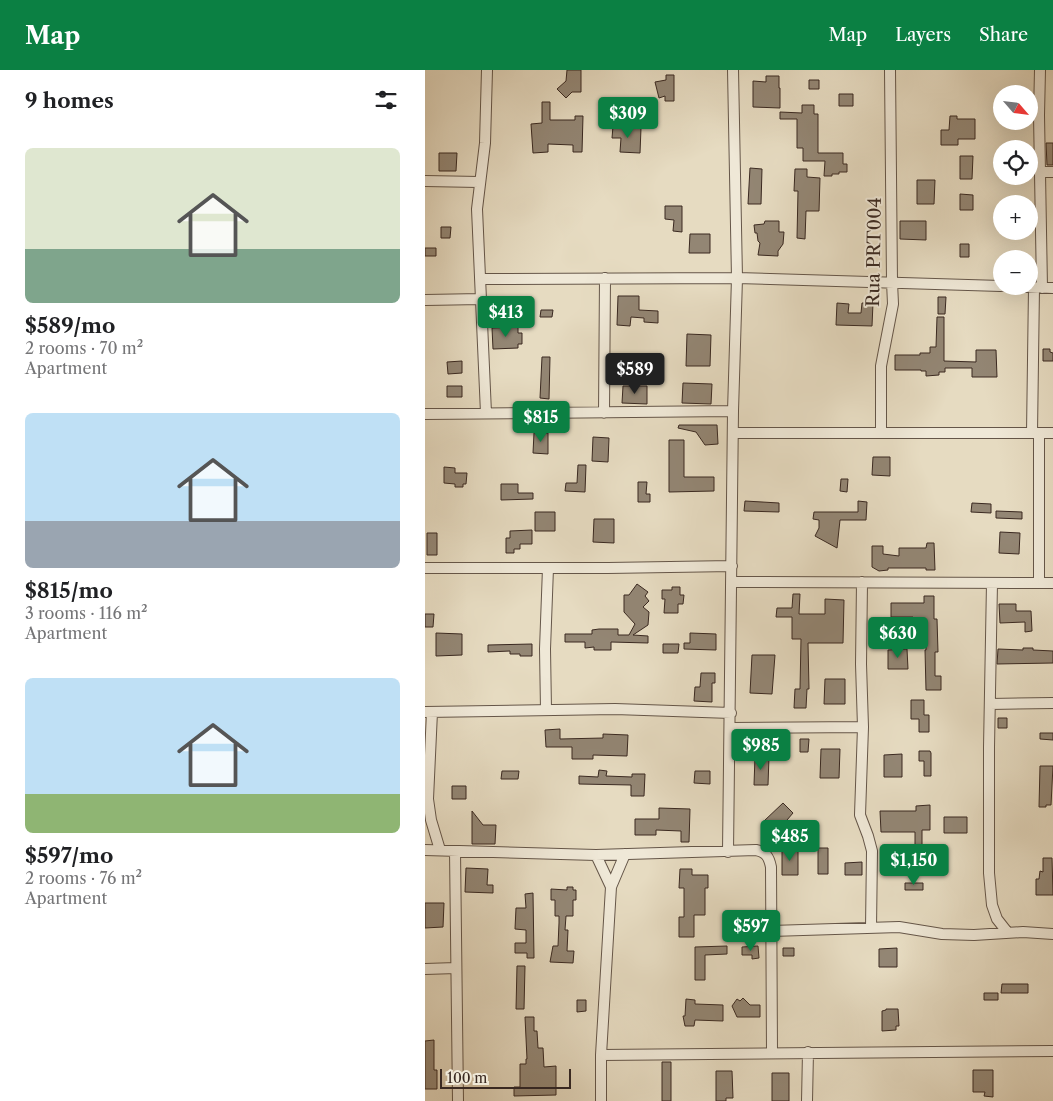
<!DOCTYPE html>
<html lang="en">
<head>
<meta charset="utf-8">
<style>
  body { margin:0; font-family:"Libre Caslon Text",serif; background:#f2f2f2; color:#202124; height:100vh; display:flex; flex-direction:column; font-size:19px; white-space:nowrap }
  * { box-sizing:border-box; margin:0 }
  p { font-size:16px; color:#757577 }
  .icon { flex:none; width:28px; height:28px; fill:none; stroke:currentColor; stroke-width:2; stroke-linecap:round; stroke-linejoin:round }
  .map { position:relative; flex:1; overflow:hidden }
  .drawer { display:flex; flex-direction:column; background:#fff; width:425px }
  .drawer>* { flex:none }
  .needle { width:32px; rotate:118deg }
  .tools { position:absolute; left:568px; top:15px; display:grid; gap:10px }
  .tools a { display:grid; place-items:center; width:45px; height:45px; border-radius:50%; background:#fff; box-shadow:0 5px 20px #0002; font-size:25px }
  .scale { position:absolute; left:15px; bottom:12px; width:131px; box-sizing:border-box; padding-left:5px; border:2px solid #3a2921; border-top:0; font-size:14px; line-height:18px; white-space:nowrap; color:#3a2921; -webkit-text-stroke:4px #efe8d7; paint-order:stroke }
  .price { position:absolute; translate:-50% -42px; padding:0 11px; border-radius:5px; background:#0b8043; color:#fff; font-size:16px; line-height:32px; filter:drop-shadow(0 1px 2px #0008) }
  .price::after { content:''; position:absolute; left:50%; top:30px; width:15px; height:11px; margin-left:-8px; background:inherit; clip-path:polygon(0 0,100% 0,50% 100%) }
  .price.selected { background:#222; color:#fff }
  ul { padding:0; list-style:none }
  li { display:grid; align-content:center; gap:10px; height:265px; padding:0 25px }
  li span { display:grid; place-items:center; height:155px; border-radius:8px; color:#555 }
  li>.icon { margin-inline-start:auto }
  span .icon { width:90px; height:90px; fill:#fffc; stroke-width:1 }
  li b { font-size:21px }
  h2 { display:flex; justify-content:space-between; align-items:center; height:60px; padding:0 25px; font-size:21px }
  header { display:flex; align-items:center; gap:30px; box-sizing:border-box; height:70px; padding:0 25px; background:#0b8043; color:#fff }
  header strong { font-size:24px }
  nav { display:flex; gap:28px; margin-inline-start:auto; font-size:18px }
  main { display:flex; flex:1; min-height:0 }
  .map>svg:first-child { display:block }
</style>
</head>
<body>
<header>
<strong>Map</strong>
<nav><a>Map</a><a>Layers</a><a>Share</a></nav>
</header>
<main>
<section class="drawer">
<h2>9 homes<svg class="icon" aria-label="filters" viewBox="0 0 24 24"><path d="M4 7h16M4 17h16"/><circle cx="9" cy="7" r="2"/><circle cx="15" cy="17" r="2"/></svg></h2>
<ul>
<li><span style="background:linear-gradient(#dfe7d0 65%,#7fa58c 0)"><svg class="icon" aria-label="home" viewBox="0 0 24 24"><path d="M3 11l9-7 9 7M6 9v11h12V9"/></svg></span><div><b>$589/mo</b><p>2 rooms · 70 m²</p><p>Apartment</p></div></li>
<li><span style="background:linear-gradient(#bfe0f5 70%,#9aa5b1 0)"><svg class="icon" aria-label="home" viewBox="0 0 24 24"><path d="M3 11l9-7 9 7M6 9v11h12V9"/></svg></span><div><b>$815/mo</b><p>3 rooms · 116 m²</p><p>Apartment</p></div></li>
<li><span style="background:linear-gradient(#bfe0f5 75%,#8fb573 0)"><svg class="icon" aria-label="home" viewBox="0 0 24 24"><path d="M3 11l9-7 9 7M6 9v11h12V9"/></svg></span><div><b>$597/mo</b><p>2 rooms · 76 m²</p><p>Apartment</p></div></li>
</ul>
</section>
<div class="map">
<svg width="628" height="1031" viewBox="0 0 628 1031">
  <rect width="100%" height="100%" fill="#e6dbc1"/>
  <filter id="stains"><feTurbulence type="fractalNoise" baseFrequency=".004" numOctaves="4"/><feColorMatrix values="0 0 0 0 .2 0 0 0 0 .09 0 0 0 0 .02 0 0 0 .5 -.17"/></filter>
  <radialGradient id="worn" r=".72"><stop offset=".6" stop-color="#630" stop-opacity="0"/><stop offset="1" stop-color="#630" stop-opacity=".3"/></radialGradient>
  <!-- building -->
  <path fill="#938674" stroke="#3a2921" d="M142,0H156V22H147L141,28L132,19L141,11Z
    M241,5H249V31H240V26L234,28L230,12L241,10Z
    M341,6H354V18H355V38L328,37V11L341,12Z
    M384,10H394V19H384Z
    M414,24H428V36H414Z
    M117,32H125V50H150V46H158L157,82H148V75L123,74V82L108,83L106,54L117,53Z
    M377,35H389V44H393V83H418V94H422V102H414V104H407V106H399L400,91H378V78H372V49H355V42L377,43Z
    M525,46H532V49H550V69H533V75H516V60H524Z
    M188,56L216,58L215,83L195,82L196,68H187Z
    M621,73H628V95H622Z
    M14,83H32L31,101H14Z
    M535,86H548L547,109H535Z
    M325,98L337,99L336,134H323Z
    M370,99H382V107L395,108L394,141H381L380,169L372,168L373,121H369Z
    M492,110H510L509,134H492Z
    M535,124L548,125V140H535Z
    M240,136H257V162L248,161L249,150L240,149Z
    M340,151H354V162H359L358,174L353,181V186L333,185L335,173L333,171L332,163H330L329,155L339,154Z
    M475,151H501V170L475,169Z
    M16,157H26L25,168H16Z
    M265,164H285V183H264Z
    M535,174H544V187H535Z
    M0,178H11V186H0Z
    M193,226H214V240L233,241V253L219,252V248L206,247L205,256L192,255Z
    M513,227H521L520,244H513Z
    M412,233L424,234L423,243H436L437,233H448L447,256L411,255Z
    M116,240H128L127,247H115Z
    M512,247H519V291L551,292V280H571L572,307H547V298H520V302H514V305L501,306V301H496V300H470V285H495V283H505V277H511Z
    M93,257V263H97V274H93V278L68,279L67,258Z
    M262,264L286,265L285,296H261Z
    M618,279H625V282L628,283V291H618Z
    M199,286H222V300L199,299Z
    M117,287H125L124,329L115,328Z
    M37,291V303L23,304L22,292Z
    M258,313L287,314L286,334L257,333Z
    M22,316H37V327H22Z
    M198,316H222V334L197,333Z
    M254,355H292L293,374L280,375L271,362L253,358Z
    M109,363H123V384L108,383Z
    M168,367L184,368L183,392L167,391Z
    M244,370H259V407H289V421L244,422Z
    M448,387H465V406L447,405Z
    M153,395H161L160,422L140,421L141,413H152Z
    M19,397L30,398V403H42L41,414H38V417H30V414L19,413Z
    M416,409H423L422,422L415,421Z
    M213,412H222L221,424H225V432H213Z
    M76,414H93V423H108V429L76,430Z
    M320,431L354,433V442L319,441Z
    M433,431L442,432L441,450H415L412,478L390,466L394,458V450L388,449L389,442H433Z
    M547,433L566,434V443L546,442Z
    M571,441L597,442V449L571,448Z
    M110,442H130V461H110Z
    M169,449H189V473L168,472Z
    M107,460V474H95V479H89V483H81V468H85V461Z
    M575,462L595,463L594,484L574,483Z
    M2,463H12V485H2Z
    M502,473H509L510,500H501V498H463V500L454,501L447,497V476H458V484L474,486V478H501Z
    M212,514L223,522L220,526L224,531L218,537L224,542L223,555L208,565L223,566V573L186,572V580H169V577L160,578V572H140V564H167V560L174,559H193V565H204L210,554L199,542V525H204Z
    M247,517H255V525H259L258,534H253V543H239L240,529H237V520H247Z
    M368,524H375L374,544H400V529L419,530L418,573H383L384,619H382L381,638H369L370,619H375L376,569H367V547H351L352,538H367Z
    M499,526H509V549H512L513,582H510V606H516V620H501L500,580H501V556L488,557V547H466V533H499Z
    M574,534H591V541H606L607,561L600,562V552L575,553Z
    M0,544H9L8,557H0Z
    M11,563L37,564V585L11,586Z
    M265,563L291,564V580L259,579V573H265Z
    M107,574V586H95V584H85V581L63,582V575Z
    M238,574H254L253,583H238Z
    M598,578H608V580L628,581V593L572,594L573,579L598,580Z
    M482,579L483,599H463V580Z
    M327,585H350L347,624L325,623Z
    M276,603H290V613H287V632L269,631L270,617H275Z
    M400,609H420V634H399Z
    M486,630H499V645H504V662H494V649H486Z
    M573,648H582V658H573Z
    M135,659V669L178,668V664L203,665L202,686L168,685V689H147V677H121L120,660Z
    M615,663H628V670L615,669Z
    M375,669H384L383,682H375Z
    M396,679H415L414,708H395Z
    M494,681H505L506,683V706H499V691H494Z
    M477,684V707H459V685Z
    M330,687H344L343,715H329Z
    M615,696H628L626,735H621V737H614Z
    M174,700L182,701L181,706L207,707V704H220L219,726H206V715L154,714V706L173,707Z
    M77,701H94L93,709H76Z
    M270,701H285V714L269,713Z
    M27,716H41V729H27Z
    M358,733L368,743L362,750L370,758V761L363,768H360L352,760L350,762L339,751Z
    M505,735V760H497V775H490V762H456L455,741H491V736Z
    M234,738L265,739L264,772H256V761L231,760V765H210V749H234Z
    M47,741L58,755H71L70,774H47Z
    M519,747H542V763H519Z
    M499,775H507V801H499Z
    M393,778H403V804H393Z
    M357,780H373V805H357Z
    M618,788H627L628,825H611V809H614L615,801L618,802Z
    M437,792V805H420V793Z
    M41,798L63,799L62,815H68V823L40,822Z
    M255,799H267V805H283V818H280V845H269V867H254V847H259V818H254Z
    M480,813H498V820H480Z
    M142,817H148V820H151V830H148V846H141L140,860H143L142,881H149L148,893L125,892L128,876H133L134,853V846H130V830H126V819L142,820Z
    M108,823L109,888H102V883H90V873H101V860L90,859L91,838H101L100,824Z
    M0,833H19L18,857L0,858Z
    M302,876V884L280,885V910H270V877Z
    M333,876L334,888L327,889V885H317V877Z
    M358,878H369V886H358Z
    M472,878V897H454V879Z
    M92,896H100L99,939H91Z
    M577,914H603V923H576Z
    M559,923H573V930H559Z
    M318,928L325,935H335V947H312L307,936L312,929L315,931Z
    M261,929L270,930V934L298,935V951L270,950L269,956H260L258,946H260Z
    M152,930H161V941L152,942Z
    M461,939H473L474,956H471V960L457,961V941L461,940Z
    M100,947H109V961H112L113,978H118L119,997L131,996V1025L89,1026V1017H95V994H101V989H102Z
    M9,970V1000H12V1019H0V971Z
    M237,992H246V1031H237Z
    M548,1000H568V1027L559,1026L560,1022H548Z
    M291,1001H307L308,1028H301V1031H291Z
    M347,1003H364V1031H347Z"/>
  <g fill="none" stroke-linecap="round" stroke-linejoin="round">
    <!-- minor casing -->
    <g stroke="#655649" stroke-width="12">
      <path id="minor" d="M615,0L614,45L617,218
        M615,102H628
        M0,111L54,112
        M56,209L312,208L576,216
        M582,216L628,218
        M0,230L56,229
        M61,343L52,139L60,73L62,0
        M179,343L180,208
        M0,344L308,341
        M309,363H628
        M456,363V296L468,234L467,212L465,0
        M607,363L609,217
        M614,363V513
        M0,498H183L307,496
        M307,512L628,513
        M437,512L436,594L438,657L435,745L443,766L447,781L446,858
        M567,513L564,677V803L567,835L572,849L583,863
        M565,634L628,633
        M121,640L120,579L123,498
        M0,642L190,639L306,643
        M7,642L3,729L6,750L15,780
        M306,658L438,657
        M0,780L171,785L331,780C341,782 344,787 346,797L347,982
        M30,781L33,1031
        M303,782L308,341L312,208L308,0
        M171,785L186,817L176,985V1031
        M186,817L200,784
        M346,861L474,857L517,864L549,865L598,862L628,864
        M0,899L31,898
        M176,985L628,981
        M382,1031L383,982"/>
    </g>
    <!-- minor -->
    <use href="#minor" stroke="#efe8d7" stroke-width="10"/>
  </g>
  <g text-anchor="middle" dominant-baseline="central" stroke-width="4" stroke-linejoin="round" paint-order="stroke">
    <!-- street labels -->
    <g font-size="18" fill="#3a2921" stroke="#efe8d7">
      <text transform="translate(449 182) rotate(-89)">Rua PRT004</text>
    </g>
  </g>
  <rect width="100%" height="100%" filter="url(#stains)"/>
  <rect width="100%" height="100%" fill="url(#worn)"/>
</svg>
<div class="tools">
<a><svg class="needle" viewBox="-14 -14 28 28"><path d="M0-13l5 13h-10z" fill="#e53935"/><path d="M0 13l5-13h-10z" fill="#757577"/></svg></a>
<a><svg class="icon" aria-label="locate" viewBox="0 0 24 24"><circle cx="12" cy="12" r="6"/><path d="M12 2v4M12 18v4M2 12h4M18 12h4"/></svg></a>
<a>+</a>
<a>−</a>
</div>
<div class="scale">100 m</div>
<b class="price" style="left:203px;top:69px">$309</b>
<b class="price" style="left:81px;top:268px">$413</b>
<b class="price selected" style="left:210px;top:325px">$589</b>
<b class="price" style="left:116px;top:373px">$815</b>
<b class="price" style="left:473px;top:589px">$630</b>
<b class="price" style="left:336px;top:701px">$985</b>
<b class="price" style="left:365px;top:792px">$485</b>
<b class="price" style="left:489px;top:816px">$1,150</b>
<b class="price" style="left:326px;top:882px">$597</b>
</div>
</main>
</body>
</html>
